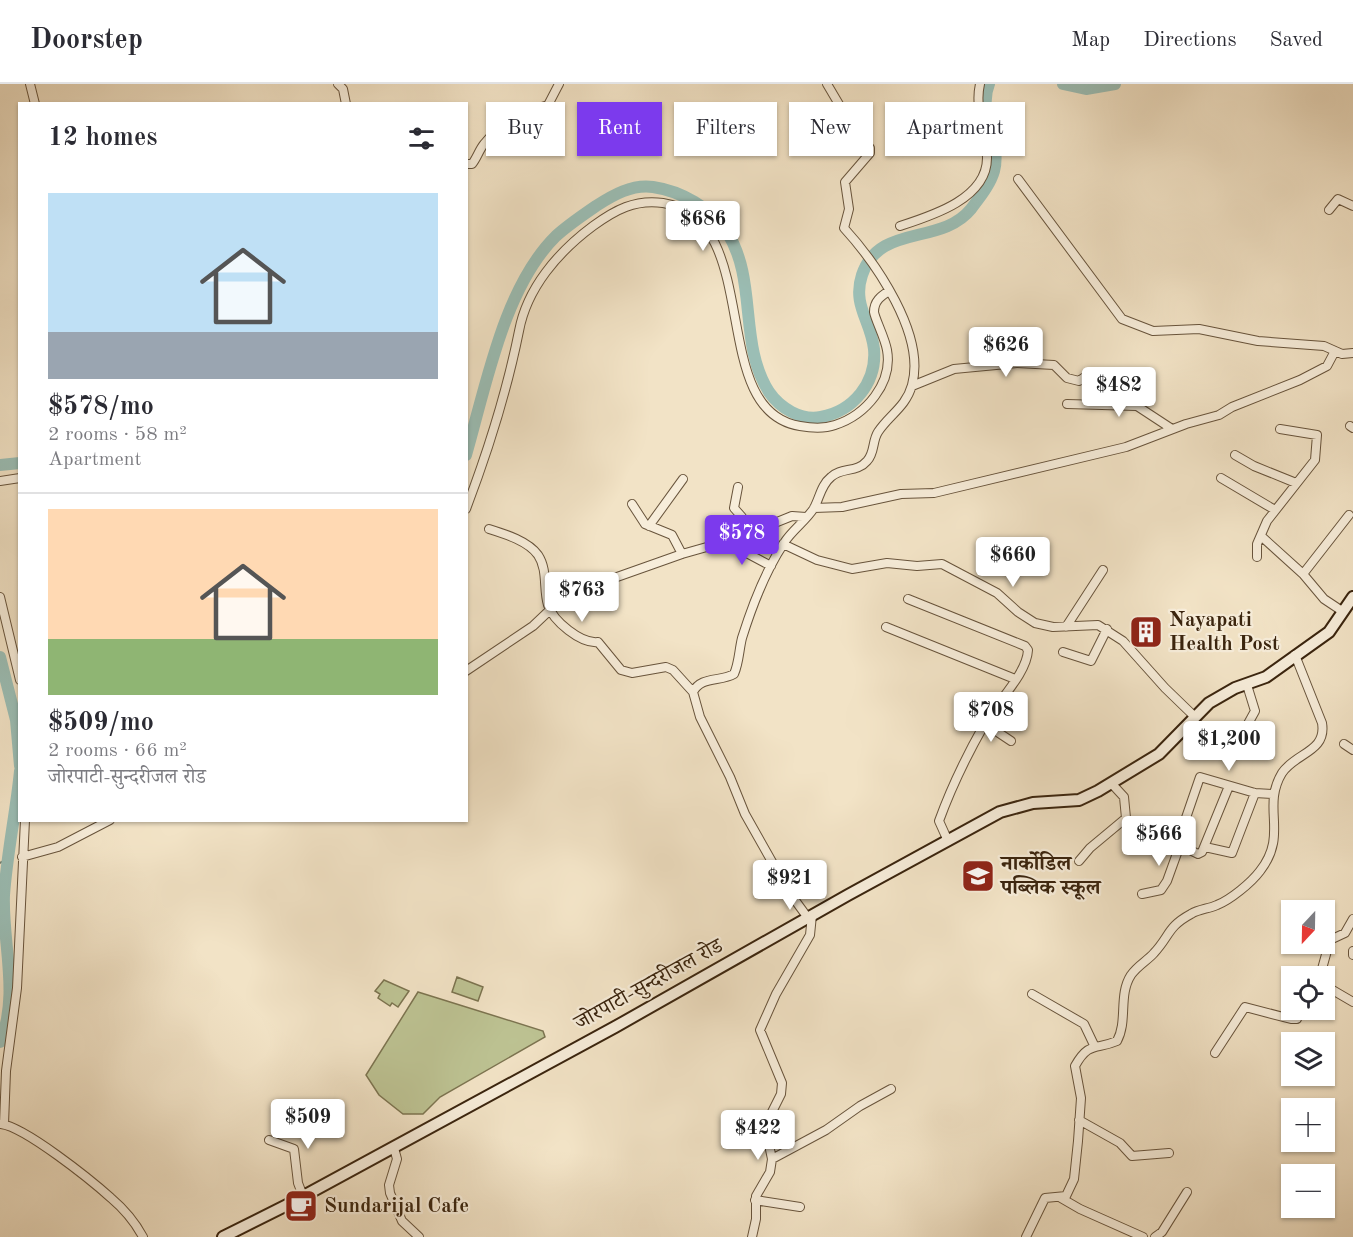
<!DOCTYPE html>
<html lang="en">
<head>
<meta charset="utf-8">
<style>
  body { margin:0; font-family:"Old Standard TT","Noto Serif Devanagari",serif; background:#f7f7f7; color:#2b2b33; height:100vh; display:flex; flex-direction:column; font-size:22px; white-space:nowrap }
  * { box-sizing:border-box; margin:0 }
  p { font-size:20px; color:#7c7c81 }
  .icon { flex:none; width:33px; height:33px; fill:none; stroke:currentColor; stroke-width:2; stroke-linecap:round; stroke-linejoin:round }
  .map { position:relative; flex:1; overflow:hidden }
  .panel { position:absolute; left:18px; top:18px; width:450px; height:720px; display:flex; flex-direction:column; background:#fff; border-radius:0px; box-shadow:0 2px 4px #0004 }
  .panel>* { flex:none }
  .top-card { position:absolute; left:486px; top:18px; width:570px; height:54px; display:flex; gap:12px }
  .needle { width:39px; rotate:202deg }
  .controls { position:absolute; left:1281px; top:816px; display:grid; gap:12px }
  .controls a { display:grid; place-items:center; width:54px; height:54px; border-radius:0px; background:#fff; box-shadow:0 2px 4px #0004; font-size:30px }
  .price { position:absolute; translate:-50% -51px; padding:0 14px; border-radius:6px; background:#fff; color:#222; font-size:20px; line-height:39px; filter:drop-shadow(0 2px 3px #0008) }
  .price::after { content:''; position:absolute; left:50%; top:36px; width:18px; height:14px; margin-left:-9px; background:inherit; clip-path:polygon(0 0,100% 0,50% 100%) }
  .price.selected { background:#7c3aed; color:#fff }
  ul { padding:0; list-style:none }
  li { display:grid; align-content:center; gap:12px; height:318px; padding:0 30px }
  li+li { border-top:2px solid #e1e1e2 }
  li span { display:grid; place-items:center; height:186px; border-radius:0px; color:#555 }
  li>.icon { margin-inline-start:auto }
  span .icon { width:108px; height:108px; fill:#fffc; stroke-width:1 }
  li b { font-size:26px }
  h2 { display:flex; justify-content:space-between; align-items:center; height:72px; padding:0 30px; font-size:26px }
  .pill { padding:0 21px; border-radius:0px; background:#fff; box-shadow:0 2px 4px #0004; font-size:21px; line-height:54px }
  .pill.selected { background:#7c3aed; color:#fff }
  header { display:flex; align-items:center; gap:36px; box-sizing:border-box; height:84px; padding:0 30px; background:#fff; border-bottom:2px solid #e1e1e2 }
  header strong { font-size:28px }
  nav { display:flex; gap:33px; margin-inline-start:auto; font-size:21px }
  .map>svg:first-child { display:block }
</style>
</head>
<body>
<header>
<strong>Doorstep</strong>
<nav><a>Map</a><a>Directions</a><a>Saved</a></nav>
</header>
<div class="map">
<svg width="1353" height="1153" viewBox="0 0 1353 1153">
  <rect width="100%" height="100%" fill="#f2e3c6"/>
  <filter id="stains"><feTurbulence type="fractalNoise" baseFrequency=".00333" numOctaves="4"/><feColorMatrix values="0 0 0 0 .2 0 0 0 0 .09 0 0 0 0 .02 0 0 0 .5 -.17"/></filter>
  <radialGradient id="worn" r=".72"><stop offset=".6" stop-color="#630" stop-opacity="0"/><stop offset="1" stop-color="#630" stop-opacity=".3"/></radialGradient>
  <!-- green -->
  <path fill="#bdc393" stroke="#7c7450" stroke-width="1.5" d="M457,893L483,903L478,917L452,908Z
    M384,896L409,907L398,923L392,919L390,922L378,914L380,910L375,907Z
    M418,908L543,947L545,953L440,1013L423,1030H403L379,1011L366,991Z"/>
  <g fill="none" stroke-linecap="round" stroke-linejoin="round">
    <!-- stream -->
    <path stroke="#748072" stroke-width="2" d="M0,779L9,774"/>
    <!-- river -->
    <path stroke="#9bbeb5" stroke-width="12" d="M1063,0L1086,5L1115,0
      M466,371C486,302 504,203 556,152C568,141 583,131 596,122C613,111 632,100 653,103C681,107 711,124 727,148C758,197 738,259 769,308C780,324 801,337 821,333C853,327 877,299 874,265C871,237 852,221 862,191C879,139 941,162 971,125C979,114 990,101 994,87C1002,57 977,29 989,0
      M0,381L20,379
      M0,573L16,636L20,682
      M0,958C20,912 2,858 4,811C7,769 16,728 20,687"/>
    <!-- street casing -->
    <g stroke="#68543c" stroke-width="10">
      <path id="street" d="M30,0L35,20
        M338,0L343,5L346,20
        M466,80H472C477,74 479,66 484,60C501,38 522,29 548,21L559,0
        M1018,95L1122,235L1153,247L1199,245L1258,257L1324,262L1342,270L1353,269
        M1329,126L1338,115L1353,122
        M900,142C931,132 987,115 987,74C987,49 974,25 980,0
        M912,302L954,285L1017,279L1054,281L1067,294L1079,297L1086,292
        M1067,320L1137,322L1172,345
        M1350,342L1353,344
        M1235,371L1254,382L1296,399
        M1221,394L1275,426
        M0,397L20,394
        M632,420L645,440L672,451L682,470
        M814,424L842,423L901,410L934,409L1126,363L1186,340L1219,331L1232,323L1300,296L1327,282L1335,267
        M466,425C488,367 507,307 519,247C527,204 558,168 593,142C615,126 635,115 663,119C766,135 705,327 800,342C811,344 824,345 835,341C866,331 893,299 887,266C885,254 875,235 874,228C874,217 881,212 889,207
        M649,442L683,395
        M489,445C505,450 528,457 538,471C548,486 543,505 548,521C553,537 581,560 598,558L621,586L632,589L666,583L673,586L693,608
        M1261,452L1303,490L1324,515L1342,527
        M735,455L742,433L734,424L738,403
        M726,458L771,482
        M783,460L817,476L852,485L887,479L917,482L942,480L997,509L1018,528L1035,539L1053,543L1098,541L1123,557L1165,604L1195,633
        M1257,473V460L1267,437L1315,376L1317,351L1280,345
        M1303,490L1349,431
        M0,513L20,596
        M908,515L1025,562L1028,566C1027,590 996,619 984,641C967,671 951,704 939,737L948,757
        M886,543L1015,595
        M1066,543L1103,486
        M1063,568L1091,577L1107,545
        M466,587L533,542L552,524L617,493L682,470L735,455L792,432L806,433
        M984,639L1011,657
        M1238,658L1255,627L1247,601
        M1344,660L1353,666
        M1229,702L1202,768L1198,770L1180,761L1178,757L1200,693L1255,709L1273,710
        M1205,763L1232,769L1255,709
        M22,773L58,763L110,736
        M1079,777L1090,764L1126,734L1124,713L1112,700
        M1142,810L1161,806L1167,797L1180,761
        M808,834L789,808L745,730L730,693L700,633L693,608C701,592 720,598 734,590C739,579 739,566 742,554C752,522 766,486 784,459C792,446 806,437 814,424C820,413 821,401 831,393C841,383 857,389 867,377C875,369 872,357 878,348C889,331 906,323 912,301C926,251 876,179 844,144L849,125L845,98L870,69V64L853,44L827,0
        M1353,867V871
        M1320,892L1330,856L1345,849L1353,835
        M1324,901L1353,918
        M1032,910L1084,940L1094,961
        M1215,969L1245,923L1291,935H1297L1300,926
        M1079,1036L1120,1059L1132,1072L1169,1069
        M1,1040C25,1043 91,1096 111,1114C124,1125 135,1138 143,1153
        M4,1040L6,987L17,904L25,736
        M269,1056L294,1065L298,1099L303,1112
        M394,1064L397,1075L389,1101L390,1109L402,1137L419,1153
        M772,1075L826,1046L860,1022L891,1005
        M1061,1114L1080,1125L1143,1153
        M755,1116L800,1123
        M752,1153L756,1135V1112L770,1088L772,1075L765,1042L781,1010L782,999L760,946L776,910L810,851L812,831
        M1026,1153L1045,1114L1066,1112L1074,1095L1078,1057L1081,1014L1075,982C1089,957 1096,966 1117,957C1128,937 1118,911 1131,891C1138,881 1147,877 1154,869C1170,852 1167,843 1191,830C1199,825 1208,825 1217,821C1230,816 1251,799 1260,787C1289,750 1261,724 1282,689C1295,669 1327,668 1322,639L1295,571
        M1155,1153L1162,1148L1187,1108"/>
    </g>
    <!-- secondary casing -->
    <g stroke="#3a240e" stroke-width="14">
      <path id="secondary" d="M223,1153L289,1120L615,943L848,811L1000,728L1033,719L1079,716L1098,707L1159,670L1209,619L1235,604L1266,593L1329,548L1353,513"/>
    </g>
    <!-- street -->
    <use href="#street" stroke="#f7edda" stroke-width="8"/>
    <!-- secondary -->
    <use href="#secondary" stroke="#f7edda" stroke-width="10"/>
  </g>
  <!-- icons -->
  <defs>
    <g id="building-square" transform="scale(1.725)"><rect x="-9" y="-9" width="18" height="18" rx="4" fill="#8f2418" stroke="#f7edda"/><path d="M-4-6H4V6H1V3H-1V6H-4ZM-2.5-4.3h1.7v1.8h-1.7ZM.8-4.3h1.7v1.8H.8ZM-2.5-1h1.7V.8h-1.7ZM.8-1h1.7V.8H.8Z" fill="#fff"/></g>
    <g id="school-square" transform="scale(1.725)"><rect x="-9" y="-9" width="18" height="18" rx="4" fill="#8f2418" stroke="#f7edda"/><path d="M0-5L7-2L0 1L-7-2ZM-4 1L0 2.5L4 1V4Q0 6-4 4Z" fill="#fff"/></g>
    <g id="cafe-square" transform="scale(1.725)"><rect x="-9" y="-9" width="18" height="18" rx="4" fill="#8f2418" stroke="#f7edda"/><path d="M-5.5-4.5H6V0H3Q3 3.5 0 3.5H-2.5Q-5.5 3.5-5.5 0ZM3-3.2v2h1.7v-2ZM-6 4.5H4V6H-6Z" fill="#fff"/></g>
  </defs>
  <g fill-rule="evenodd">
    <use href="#building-square" x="1146" y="548"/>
    <use href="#school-square" x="978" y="792"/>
    <use href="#cafe-square" x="301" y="1122"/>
  </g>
  <g text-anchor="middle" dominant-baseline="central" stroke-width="4.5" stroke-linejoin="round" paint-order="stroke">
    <!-- poi labels -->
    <g font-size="21" font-weight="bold" fill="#3a240e" stroke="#f7edda" text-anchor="start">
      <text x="1169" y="536">Nayapati<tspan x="1169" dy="24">Health Post</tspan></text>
      <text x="1001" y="780">नार्कोडिल<tspan x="1001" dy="24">पब्लिक स्कूल</tspan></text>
      <text x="324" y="1122">Sundarijal Cafe</text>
    </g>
    <!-- street labels -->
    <g font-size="21" fill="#3a240e" stroke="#f7edda">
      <text transform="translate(649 901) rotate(-29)">जोरपाटी-सुन्दरीजल रोड</text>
    </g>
  </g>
  <rect width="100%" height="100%" filter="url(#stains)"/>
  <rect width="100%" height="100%" fill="url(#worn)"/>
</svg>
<div class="controls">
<a><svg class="needle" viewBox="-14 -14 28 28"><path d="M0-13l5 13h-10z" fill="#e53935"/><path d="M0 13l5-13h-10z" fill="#7c7c81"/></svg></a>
<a><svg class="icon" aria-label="locate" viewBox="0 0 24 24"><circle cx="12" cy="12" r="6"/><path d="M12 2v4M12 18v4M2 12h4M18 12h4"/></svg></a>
<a><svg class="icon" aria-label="layers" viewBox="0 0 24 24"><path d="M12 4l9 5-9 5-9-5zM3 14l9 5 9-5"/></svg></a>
<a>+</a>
<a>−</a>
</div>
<b class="price" style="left:703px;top:168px">$686</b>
<b class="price" style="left:1006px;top:294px">$626</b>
<b class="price" style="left:1119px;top:334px">$482</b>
<b class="price selected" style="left:742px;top:482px">$578</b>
<b class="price" style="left:1013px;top:504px">$660</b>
<b class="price" style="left:582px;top:539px">$763</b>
<b class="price" style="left:991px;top:659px">$708</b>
<b class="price" style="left:1229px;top:688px">$1,200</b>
<b class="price" style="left:1159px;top:783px">$566</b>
<b class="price" style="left:790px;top:827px">$921</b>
<b class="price" style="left:308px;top:1066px">$509</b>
<b class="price" style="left:758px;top:1077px">$422</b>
<div class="top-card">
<a class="pill">Buy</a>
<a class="pill selected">Rent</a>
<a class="pill">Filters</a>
<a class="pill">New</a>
<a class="pill">Apartment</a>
</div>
<section class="panel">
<h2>12 homes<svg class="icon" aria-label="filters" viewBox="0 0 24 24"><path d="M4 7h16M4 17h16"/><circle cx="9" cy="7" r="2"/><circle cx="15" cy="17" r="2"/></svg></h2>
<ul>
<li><span style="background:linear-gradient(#bfe0f5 75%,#9aa5b1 0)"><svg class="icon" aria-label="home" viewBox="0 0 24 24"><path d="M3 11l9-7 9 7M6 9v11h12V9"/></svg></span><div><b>$578/mo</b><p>2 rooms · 58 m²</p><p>Apartment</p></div></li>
<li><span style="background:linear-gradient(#ffd9b3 70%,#8fb573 0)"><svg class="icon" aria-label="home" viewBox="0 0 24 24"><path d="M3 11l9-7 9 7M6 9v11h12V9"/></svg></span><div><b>$509/mo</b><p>2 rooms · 66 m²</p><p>जोरपाटी-सुन्दरीजल रोड</p></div></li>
</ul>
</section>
</div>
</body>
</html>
